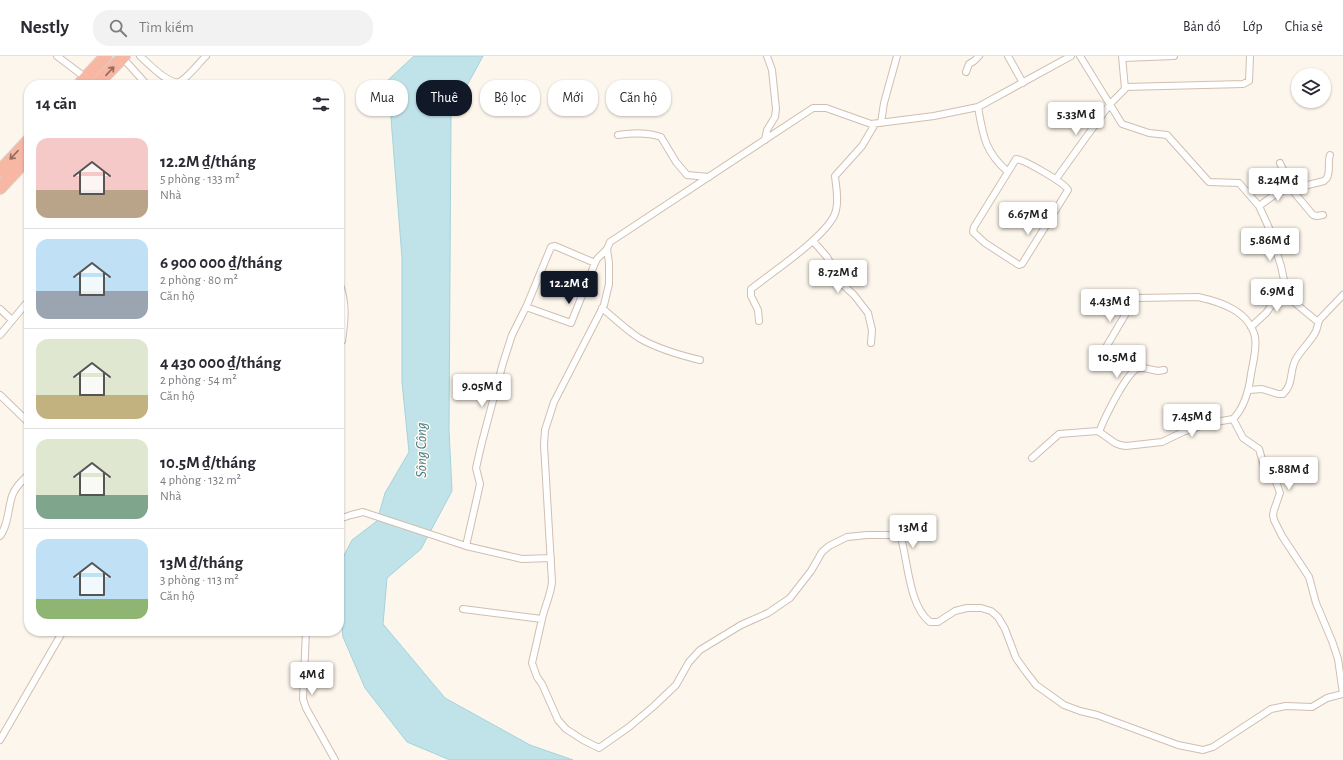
<!DOCTYPE html>
<html lang="vi">
<head>
<meta charset="utf-8">
<style>
  body { margin:0; font-family:"Alegreya Sans",sans-serif; background:#f2f2f3; color:#2b2b33; height:100vh; display:flex; flex-direction:column; font-size:15px; white-space:nowrap }
  * { box-sizing:border-box; margin:0 }
  p { font-size:13px; color:#7c7c81 }
  .icon { flex:none; width:22px; height:22px; fill:none; stroke:currentColor; stroke-width:2; stroke-linecap:round; stroke-linejoin:round }
  .map { position:relative; flex:1; overflow:hidden }
  .drawer { position:absolute; left:24px; top:24px; width:320px; height:556px; display:flex; flex-direction:column; background:#fff; border-radius:16px; box-shadow:0 1px 3px #0004 }
  .drawer>* { flex:none }
  .hud { position:absolute; left:356px; top:24px; width:380px; height:36px; display:flex; gap:8px }
  .fabs { position:absolute; left:1291px; top:12px; display:grid; gap:8px }
  .fabs a { display:grid; place-items:center; width:40px; height:40px; border-radius:50%; background:#fff; box-shadow:0 1px 3px #0004; font-size:20px }
  .price { position:absolute; translate:-50% -34px; padding:0 9px; border-radius:4px; background:#fff; color:#222; font-size:13px; line-height:26px; filter:drop-shadow(0 1px 2px #0008) }
  .price::after { content:''; position:absolute; left:50%; top:24px; width:12px; height:9px; margin-left:-6px; background:inherit; clip-path:polygon(0 0,100% 0,50% 100%) }
  .price.active { background:#111827; color:#fff }
  ul { padding:0; list-style:none }
  li { display:flex; align-items:center; gap:12px; height:100px; padding:0 12px }
  li+li { border-top:1px solid #e1e1e2 }
  li span { display:grid; place-items:center; flex:none; width:112px; height:80px; border-radius:12px; color:#555 }
  li>.icon { margin-inline-start:auto }
  span .icon { width:48px; height:48px; fill:#fffc; stroke-width:1 }
  li b { font-size:17px }
  h2 { display:flex; justify-content:space-between; align-items:center; height:48px; padding:0 12px; font-size:17px }
  .pill { padding:0 14px; border-radius:16px; background:#fff; box-shadow:0 1px 3px #0004; font-size:14px; line-height:36px }
  .pill.active { background:#111827; color:#fff }
  header { display:flex; align-items:center; gap:24px; box-sizing:border-box; height:56px; padding:0 20px; background:#fff; border-bottom:1px solid #e1e1e2 }
  header strong { font-size:19px }
  nav { display:flex; gap:22px; margin-inline-start:auto; font-size:14px }
  .search { width:280px; height:36px; background:#f2f2f3; display:flex; align-items:center; gap:10px; box-sizing:border-box; padding:0 14px; border-radius:16px; color:#7c7c81; font-size:15px }
  .map>svg:first-child { display:block }
</style>
</head>
<body>
<header>
<strong>Nestly</strong>
<div class="search"><svg class="icon" aria-label="search" viewBox="0 0 24 24"><circle cx="10" cy="10" r="6"/><path d="M15 15l6 6"/></svg>Tìm kiếm</div>
<nav><a>Bản đồ</a><a>Lớp</a><a>Chia sẻ</a></nav>
</header>
<div class="map">
<svg width="1343" height="704" viewBox="0 0 1343 704">
  <rect width="100%" height="100%" fill="#fdf6ec"/>
  <!-- water -->
  <path fill="#bfe3e8" stroke="#a5d3da" d="M414,0H483L451,59L449,374L452,435L421,493L387,522L383,568L445,642L530,689L573,704H450L407,686L365,632L343,581L339,547V509L352,484L377,465L385,437L409,396L402,326V202L388,24Z"/>
  <g fill="none" stroke-linecap="round" stroke-linejoin="round">
    <!-- street casing -->
    <g stroke="#d1beb0" stroke-width="8">
      <path id="street" d="M57,0L86,22
        M140,0C148,7 171,32 181,25C189,20 199,7 206,0
        M1008,0L1023,27
        M1080,0L1122,68L1149,77L1167,79L1209,126L1239,127L1259,150L1269,172L1281,210L1287,238L1295,247L1318,266
        M122,1L147,29
        M1123,2L1174,0
        M966,16L969,8L974,5L979,0
        M1125,31L1243,28L1249,25L1250,0
        M978,51C983,80 985,96 1008,116
        M881,67L884,47L897,0
        M618,79C633,77 647,76 661,81L676,106L687,119L709,121
        M765,84L767,74L775,61L776,53L772,14L767,0
        M1016,103C1023,103 1065,127 1068,134L1022,208L1019,209L985,187L973,176L974,171Z
        M1280,107L1292,133L1297,140L1313,159L1317,160L1323,159
        M1056,123L1110,48L1125,33L1122,0
        M1292,133L1324,125L1327,122C1331,114 1327,108 1330,99
        M1259,150L1277,137L1290,131
        M813,185L827,201L841,227L854,239L868,257L872,274L871,287
        M339,226C347,247 345,264 342,285
        M526,251L571,267L595,207
        M602,252C614,262 625,273 639,282C658,293 679,299 700,304
        M0,253L12,264
        M759,265L758,254L751,240V233C771,217 832,177 836,154C839,143 836,131 835,120L862,90L875,68
        M1251,271L1267,256L1285,228
        M0,279L29,244
        M1249,334L1262,333L1278,338H1283C1294,328 1289,315 1296,303C1301,294 1310,286 1315,277C1318,273 1317,267 1320,263L1343,239
        M0,339L29,367
        M1233,363L1243,382L1259,393L1264,410L1275,423L1280,437L1274,454L1273,459L1274,464L1282,480L1309,521L1316,547L1332,585L1338,603L1343,638
        M1099,376C1105,361 1126,317 1139,311L1158,315L1164,314
        M1032,402L1059,378L1098,375L1115,387L1120,389L1126,390L1162,386L1183,376L1210,367L1233,363C1245,351 1249,334 1251,318C1253,306 1257,293 1255,281C1249,255 1221,246 1198,241L1136,242L1132,244L1129,248L1125,259L1102,298
        M339,463L351,459L363,456L466,490
        M0,480C8,470 8,453 12,440C15,431 22,425 29,418
        M551,502L522,503L466,490L480,428L476,412L482,386L503,307L512,279L527,249L551,191L555,190L595,207L597,203L607,193
        M463,553L542,563C545,550 551,538 552,526L544,389L545,374L554,346L604,249L609,228V207L607,193L610,186L813,52H826L871,68L934,60L978,51L1071,0
        M542,563L532,607L537,621L542,628L558,664L566,673L583,684L599,692L629,671L654,650L676,629L689,606L700,594L741,569L768,557L790,542L811,515L822,496L829,490L847,481L867,479H891L901,482C908,506 909,550 930,566H938L955,555L967,552H981L991,555L998,561L1005,573L1016,602L1026,616L1036,629L1064,649L1080,655L1097,659L1178,689L1203,694L1213,691L1271,653L1286,650L1312,651L1327,642L1343,638
        M306,575L303,643L306,652L335,704
        M0,684L63,575"/>
    </g>
    <!-- highway casing -->
    <g stroke="#dad1cd" stroke-width="14">
      <path id="highway" d="M79,29L106,0
        M96,29L124,0
        M0,115L29,84
        M0,132L29,101"/>
    </g>
    <!-- street -->
    <use href="#street" stroke="#fff" stroke-width="6"/>
    <!-- highway -->
    <use href="#highway" stroke="#f7b7a3" stroke-width="12"/>
  </g>
  <!-- one-way arrows -->
  <defs><path id="oneway-shaft" d="M-6 0H5M1.5-3L5.5 0L1.5 3" fill="none" stroke-width="1.6" stroke-linecap="round" stroke-linejoin="round"/></defs>
  <g stroke="#936e5e">
    <use href="#oneway-shaft" transform="translate(110 15) rotate(-47)"/>
    <use href="#oneway-shaft" transform="translate(14 99) rotate(133)"/>
  </g>
  <g text-anchor="middle" dominant-baseline="central" stroke-width="3" stroke-linejoin="round" paint-order="stroke">
    <!-- water labels -->
    <g font-size="15" font-style="italic" fill="#437c86" stroke="#fffaf3">
      <text transform="translate(421 394) rotate(-90)">Sông Công</text>
    </g>
  </g>
</svg>
<div class="fabs">
<a><svg class="icon" aria-label="layers" viewBox="0 0 24 24"><path d="M12 4l9 5-9 5-9-5zM3 14l9 5 9-5"/></svg></a>
</div>
<b class="price" style="left:1076px;top:80px">5.33M ₫</b>
<b class="price" style="left:1278px;top:146px">8.24M ₫</b>
<b class="price" style="left:1028px;top:180px">6.67M ₫</b>
<b class="price" style="left:1270px;top:206px">5.86M ₫</b>
<b class="price" style="left:838px;top:238px">8.72M ₫</b>
<b class="price active" style="left:569px;top:249px">12.2M ₫</b>
<b class="price" style="left:1277px;top:257px">6.9M ₫</b>
<b class="price" style="left:1110px;top:267px">4.43M ₫</b>
<b class="price" style="left:1117px;top:323px">10.5M ₫</b>
<b class="price" style="left:482px;top:352px">9.05M ₫</b>
<b class="price" style="left:1192px;top:382px">7.45M ₫</b>
<b class="price" style="left:1289px;top:435px">5.88M ₫</b>
<b class="price" style="left:913px;top:493px">13M ₫</b>
<b class="price" style="left:312px;top:640px">4M ₫</b>
<div class="hud">
<a class="pill">Mua</a>
<a class="pill active">Thuê</a>
<a class="pill">Bộ lọc</a>
<a class="pill">Mới</a>
<a class="pill">Căn hộ</a>
</div>
<section class="drawer">
<h2>14 căn<svg class="icon" aria-label="filters" viewBox="0 0 24 24"><path d="M4 7h16M4 17h16"/><circle cx="9" cy="7" r="2"/><circle cx="15" cy="17" r="2"/></svg></h2>
<ul>
<li><span style="background:linear-gradient(#f6c9c9 65%,#b9a48a 0)"><svg class="icon" aria-label="home" viewBox="0 0 24 24"><path d="M3 11l9-7 9 7M6 9v11h12V9"/></svg></span><div><b>12.2M ₫/tháng</b><p>5 phòng · 133 m²</p><p>Nhà</p></div></li>
<li><span style="background:linear-gradient(#bfe0f5 65%,#9aa5b1 0)"><svg class="icon" aria-label="home" viewBox="0 0 24 24"><path d="M3 11l9-7 9 7M6 9v11h12V9"/></svg></span><div><b>6 900 000 ₫/tháng</b><p>2 phòng · 80 m²</p><p>Căn hộ</p></div></li>
<li><span style="background:linear-gradient(#dfe7d0 70%,#c2b280 0)"><svg class="icon" aria-label="home" viewBox="0 0 24 24"><path d="M3 11l9-7 9 7M6 9v11h12V9"/></svg></span><div><b>4 430 000 ₫/tháng</b><p>2 phòng · 54 m²</p><p>Căn hộ</p></div></li>
<li><span style="background:linear-gradient(#dfe7d0 70%,#7fa58c 0)"><svg class="icon" aria-label="home" viewBox="0 0 24 24"><path d="M3 11l9-7 9 7M6 9v11h12V9"/></svg></span><div><b>10.5M ₫/tháng</b><p>4 phòng · 132 m²</p><p>Nhà</p></div></li>
<li><span style="background:linear-gradient(#bfe0f5 75%,#8fb573 0)"><svg class="icon" aria-label="home" viewBox="0 0 24 24"><path d="M3 11l9-7 9 7M6 9v11h12V9"/></svg></span><div><b>13M ₫/tháng</b><p>3 phòng · 113 m²</p><p>Căn hộ</p></div></li>
</ul>
</section>
</div>
</body>
</html>
